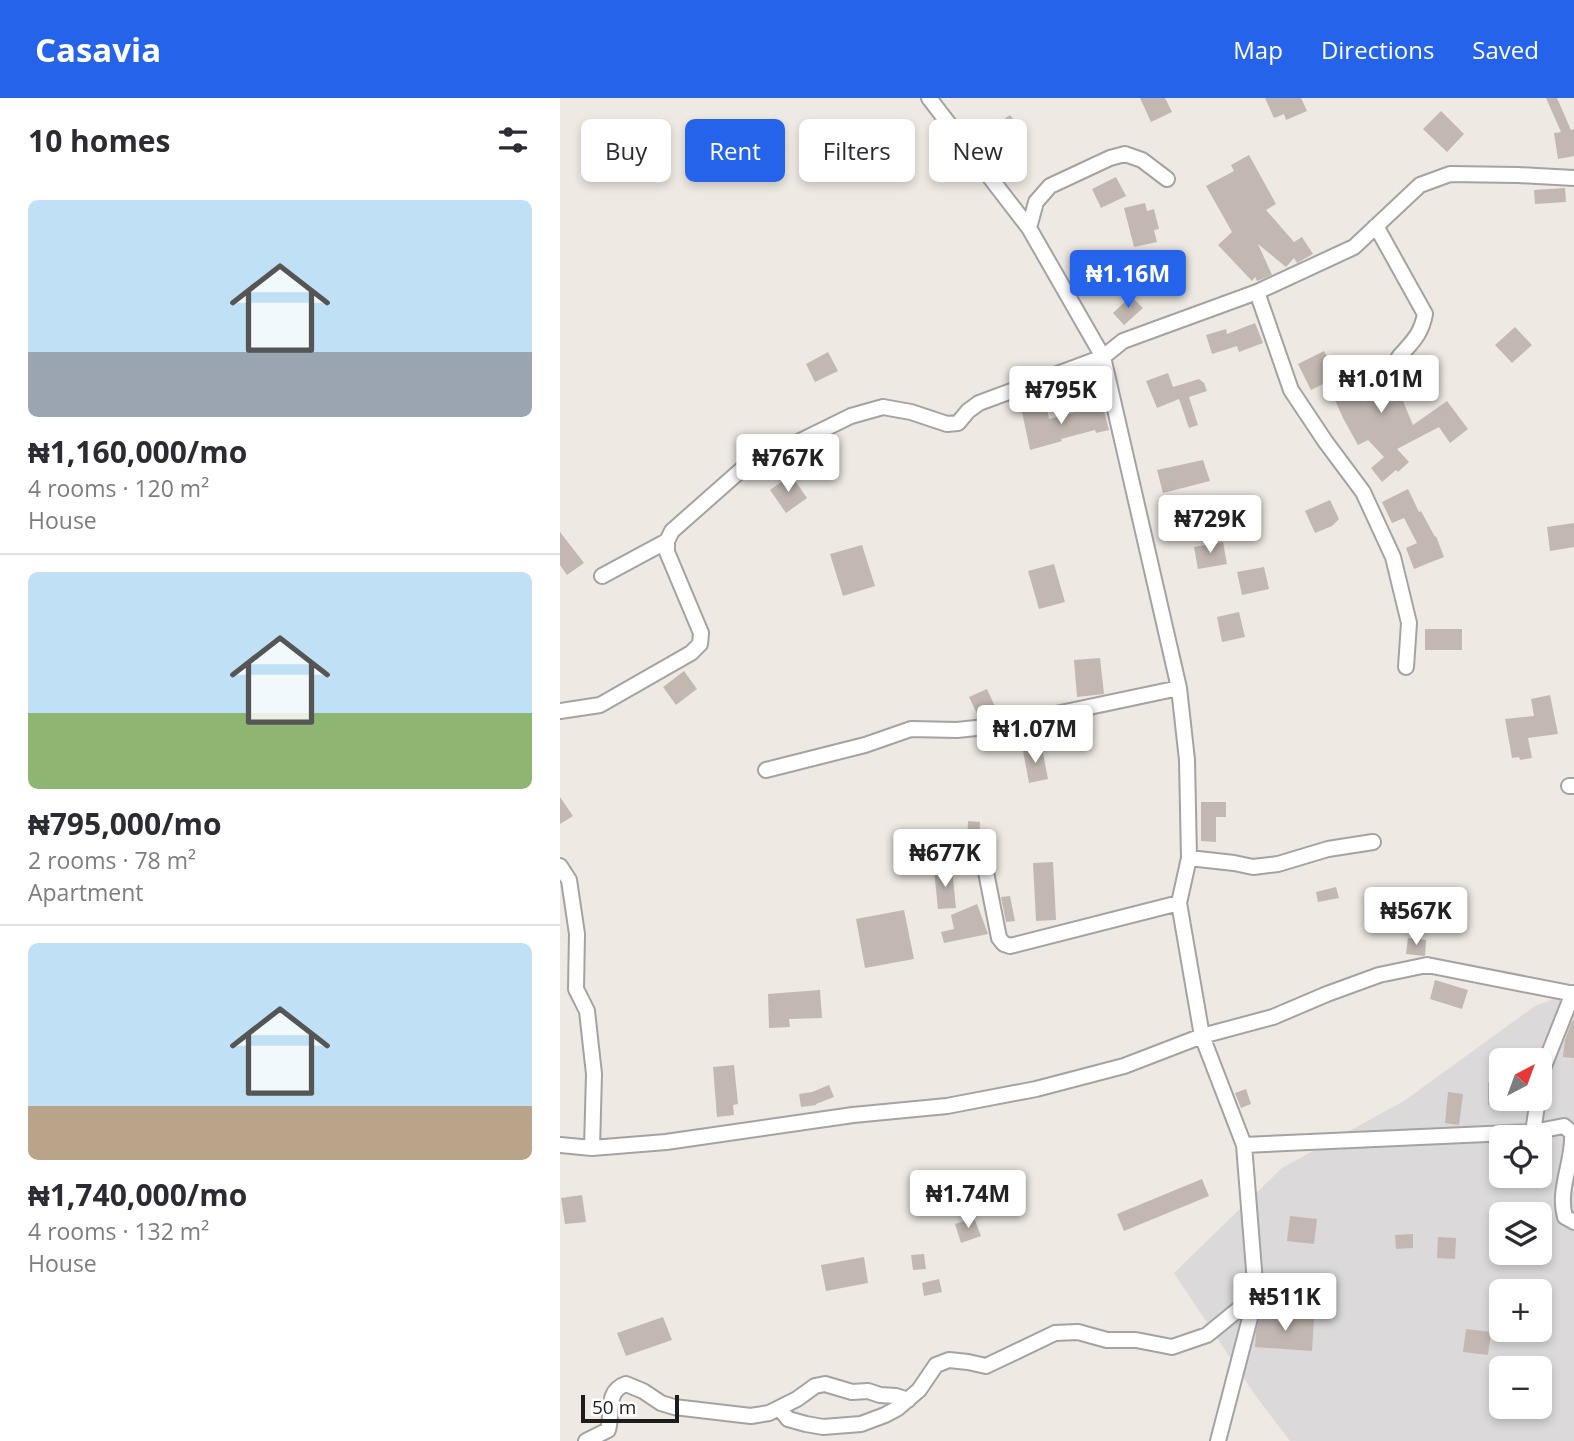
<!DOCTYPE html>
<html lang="en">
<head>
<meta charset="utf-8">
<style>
  body { margin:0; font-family:"Open Sans",sans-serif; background:#f2f2f3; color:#2b2b33; height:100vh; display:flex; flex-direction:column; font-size:26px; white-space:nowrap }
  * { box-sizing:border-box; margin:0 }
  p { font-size:23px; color:#7c7c81 }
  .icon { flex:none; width:38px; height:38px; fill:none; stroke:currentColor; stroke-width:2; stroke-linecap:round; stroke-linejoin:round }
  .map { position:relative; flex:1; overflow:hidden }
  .details { display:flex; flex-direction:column; background:#fff; width:560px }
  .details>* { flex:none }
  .guide { position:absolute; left:21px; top:21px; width:665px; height:63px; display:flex; gap:14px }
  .needle { width:46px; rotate:41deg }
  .buttons { position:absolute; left:929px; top:950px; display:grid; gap:14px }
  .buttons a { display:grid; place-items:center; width:63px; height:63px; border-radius:10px; background:#fff; box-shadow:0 4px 10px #0003; font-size:35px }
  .scale { position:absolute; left:21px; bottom:18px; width:98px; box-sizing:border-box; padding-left:7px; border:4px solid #1c1c1c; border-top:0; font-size:19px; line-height:24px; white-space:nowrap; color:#1c1c1c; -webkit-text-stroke:5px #fff; paint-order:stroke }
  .price { position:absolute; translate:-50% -60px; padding:0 16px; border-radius:7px; background:#fff; color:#222; font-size:23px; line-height:46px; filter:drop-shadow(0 2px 4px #0008) }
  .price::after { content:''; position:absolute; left:50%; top:42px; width:21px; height:16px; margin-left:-10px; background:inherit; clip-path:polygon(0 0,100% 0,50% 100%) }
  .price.selected { background:#2563eb; color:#fff }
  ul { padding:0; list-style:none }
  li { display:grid; align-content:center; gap:14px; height:371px; padding:0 28px }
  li+li { border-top:2px solid #e1e1e2 }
  li span { display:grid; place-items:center; height:217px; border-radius:10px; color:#555 }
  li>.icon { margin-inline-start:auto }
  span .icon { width:126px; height:126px; fill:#fffc; stroke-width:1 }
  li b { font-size:30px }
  h2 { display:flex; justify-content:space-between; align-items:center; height:84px; padding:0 28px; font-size:30px }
  .tag { padding:0 24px; border-radius:10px; background:#fff; box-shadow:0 4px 10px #0003; font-size:24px; line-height:63px }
  .tag.selected { background:#2563eb; color:#fff }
  header { display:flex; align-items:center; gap:42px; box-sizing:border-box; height:98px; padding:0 35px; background:#2563eb; color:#fff }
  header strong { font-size:33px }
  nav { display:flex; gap:38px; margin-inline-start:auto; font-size:24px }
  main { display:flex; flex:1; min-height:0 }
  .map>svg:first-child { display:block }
</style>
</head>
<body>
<header>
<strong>Casavia</strong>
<nav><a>Map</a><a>Directions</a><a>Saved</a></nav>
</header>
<main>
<section class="details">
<h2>10 homes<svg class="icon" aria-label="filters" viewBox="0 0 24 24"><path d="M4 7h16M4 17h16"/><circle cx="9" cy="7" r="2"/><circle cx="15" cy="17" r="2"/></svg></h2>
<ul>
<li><span style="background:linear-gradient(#bfe0f5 70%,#9aa5b1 0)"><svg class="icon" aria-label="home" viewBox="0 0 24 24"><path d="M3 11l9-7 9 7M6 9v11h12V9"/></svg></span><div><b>₦1,160,000/mo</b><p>4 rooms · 120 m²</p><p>House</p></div></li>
<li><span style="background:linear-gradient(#bfe0f5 65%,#8fb573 0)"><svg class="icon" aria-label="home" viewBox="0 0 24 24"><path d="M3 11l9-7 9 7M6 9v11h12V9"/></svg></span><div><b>₦795,000/mo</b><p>2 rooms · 78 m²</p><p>Apartment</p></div></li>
<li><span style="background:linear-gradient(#bfe0f5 75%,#b9a48a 0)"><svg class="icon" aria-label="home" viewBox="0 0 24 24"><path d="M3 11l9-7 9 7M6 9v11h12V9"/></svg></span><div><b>₦1,740,000/mo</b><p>4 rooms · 132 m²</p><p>House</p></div></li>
</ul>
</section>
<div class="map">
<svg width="1014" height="1343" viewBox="0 0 1014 1343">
  <rect width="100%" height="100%" fill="#eee9e2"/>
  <!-- residential -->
  <path fill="#dbd9d9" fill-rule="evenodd" d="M1014,893V1343H730L695,1297L614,1175L722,1070L844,1003L975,908ZM942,962H980V1001H942ZM942,1040H980V1078H942ZM942,1116H980V1155H942ZM942,1194H980V1232H942ZM942,1270H980V1309H942Z"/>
  <!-- building -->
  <path fill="#c2b8b1" d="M580,0H605L612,14L591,24Z
    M705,0H741L747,13L726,22L724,16L714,20Z
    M986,0H997L1011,32L1014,31V58L998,61L994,35L1001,34Z
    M881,13L904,36L887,54L863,31Z
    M450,17L465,36L445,51L441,45L425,56L419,49L435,37L430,31Z
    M689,57L716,106L706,112L734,144L742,139L753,156L737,165L734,160L726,169L698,146L712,177L697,183L695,179L692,183L658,147L672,134L646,88L674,73L671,67Z
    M556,79L566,98L541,110L532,91Z
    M1005,90L1006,104L975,106L974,92Z
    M585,105L587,113L594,111L599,131L594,132L597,144L574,149L564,110Z
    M571,198L583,210L564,227L553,215Z
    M695,225L703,245L679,254L677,248L652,256L646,237L666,231L667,236Z
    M955,229L972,247L952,265L935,247Z
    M764,253L786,296L800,289L802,292L833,279L853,327L887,303L908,331L890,345L879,329L837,351L849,364L838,374L836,372L822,384L811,370L824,359L808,342L798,347L783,320L767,284L751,292L738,266Z
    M268,254L278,273L255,284L246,266Z
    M608,275L613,289L639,281L644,285L647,293L629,299L638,327L629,330L619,301L597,310L586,283Z
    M487,309L489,321L523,312V313L543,309L549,332L536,335L535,332L501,341L502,343L470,352L462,314Z
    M643,362L650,383L603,395L597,372Z
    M231,377L247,400L226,415L210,392Z
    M848,391L859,414L861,413L875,439L876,438L884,459L854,471L846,450L857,445L844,420L832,425L822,404Z
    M770,402L779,421L772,428L755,435L745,413Z
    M1014,425V449L990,453L987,429Z
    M0,434L24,465L7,477L0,467Z
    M663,444L667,466L638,471L634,449Z
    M302,447L315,488L283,498L270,456Z
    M494,466L505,504L479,511L468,473Z
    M704,469L709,491L682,497L677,474Z
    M679,514L685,539L662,544L657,519Z
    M865,531H902V552H865Z
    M540,560L544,596L517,599L514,562Z
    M124,573L137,591L116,607L103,589Z
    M427,591L437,613L419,620L409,599Z
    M990,597L998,636L968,640L972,660L960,662L959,659L952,660L945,621L974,618L971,601Z
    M482,650L488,681L469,685L463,653Z
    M0,699L13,718L0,726Z
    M641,704H666V719H656V744L641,743Z
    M408,723L420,724L419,749H407Z
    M493,764L496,822L476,823L473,765Z
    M392,770L396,810L378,811L374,772Z
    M776,789L779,800L758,804L756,794Z
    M450,798L455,823L446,824L441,799Z
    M417,806L428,836L384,845L381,834L394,831L391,817Z
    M344,812L354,861L305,870L296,821Z
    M848,840L866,842L865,858L846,856Z
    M875,882L908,892L902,911L870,901Z
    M260,892L262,920L229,921L230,929L209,930L208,896Z
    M1012,923H1014V960L1003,959L1005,942Z
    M938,950L979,955L976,962H936Z
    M174,967L178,1006L173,1007L174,1017L157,1019L153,969Z
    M928,984H942V1007H928Z
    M269,987L274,999L256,1006V1007L241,1009L239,996L252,994Z
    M686,991L691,1006L681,1010L675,995Z
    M888,994L903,996L899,1027L885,1025Z
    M642,1081L649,1098L564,1133L557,1116Z
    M22,1097L26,1124L5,1126L1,1100Z
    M730,1118L757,1121L754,1146L727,1143Z
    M414,1120L421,1138L401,1145L395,1126Z
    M853,1136V1150L836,1151L835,1137Z
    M878,1139L896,1140L895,1161L877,1160Z
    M364,1156L366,1171L353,1172L351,1157Z
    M304,1159L308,1185L266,1193L261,1167Z
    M379,1181L382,1194L364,1198L362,1185Z
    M701,1216L754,1220L752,1253L695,1249L696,1233Z
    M103,1219L112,1242L66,1258L57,1235Z
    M906,1231L931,1234L928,1257L903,1254Z"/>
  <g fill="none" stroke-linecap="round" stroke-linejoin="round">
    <!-- minor casing -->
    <g stroke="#a3a3a3" stroke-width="18">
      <path id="minor" d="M816,128L865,216C861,237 852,244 839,259
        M469,130L476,104L490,88L550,60L565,56L582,62L607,81
        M697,194L731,292L765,343L803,394L833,459L849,525L846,569
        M42,478L107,443
        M0,613L40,607L131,555L140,546L141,535L107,454V443L112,433L181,372L291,318L323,309L351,314L387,326L398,325L408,313L419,305L543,259L469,130L369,0
        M206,672L305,647L351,631L397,632L444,627L619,590
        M1009,688H1014
        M629,760L674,765L693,769L718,766L768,751L813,744
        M424,764L439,840L444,846L450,848L619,805
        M0,768L9,782L17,836L16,891L27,913L34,976L32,1050
        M980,985L982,973L1013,895
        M973,1034L978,1001
        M0,1047L32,1050L106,1044L293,1017L387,1008L476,991L564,968L642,938L713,919L767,896L819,877L867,867L1014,896
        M684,1047L973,1034L1004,1028L1012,1035C1014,1063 997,1091 1005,1119L1014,1124
        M220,1311L228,1321L246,1326L263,1329L301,1326L325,1317L338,1310L359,1292L376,1267L389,1262L408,1264L426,1268L495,1235L518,1234L547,1242H576L612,1249L647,1237L696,1197
        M26,1343L48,1332C53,1315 45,1293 66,1286L83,1293L101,1305L114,1309L191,1318L209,1315L237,1301L255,1288L265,1286L292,1294L308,1293L320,1297L336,1298L348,1302
        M658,1343L696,1197L684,1047L642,938L619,805L629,760L627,662L619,590L543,259L563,243L697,194L794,149L860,87L890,76L958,77L1014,80"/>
    </g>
    <!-- minor -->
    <use href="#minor" stroke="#fff" stroke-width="14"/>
  </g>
</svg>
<div class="buttons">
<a><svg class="needle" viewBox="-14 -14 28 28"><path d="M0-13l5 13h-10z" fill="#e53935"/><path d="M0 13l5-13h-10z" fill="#7c7c81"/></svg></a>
<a><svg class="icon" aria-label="locate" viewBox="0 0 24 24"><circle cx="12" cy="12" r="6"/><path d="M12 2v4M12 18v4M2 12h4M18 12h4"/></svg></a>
<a><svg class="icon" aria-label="layers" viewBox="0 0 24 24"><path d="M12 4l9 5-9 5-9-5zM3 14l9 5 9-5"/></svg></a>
<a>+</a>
<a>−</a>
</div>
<div class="scale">50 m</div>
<b class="price selected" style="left:568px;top:212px">₦1.16M</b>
<b class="price" style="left:821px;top:317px">₦1.01M</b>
<b class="price" style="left:501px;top:328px">₦795K</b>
<b class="price" style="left:228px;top:396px">₦767K</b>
<b class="price" style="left:650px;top:457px">₦729K</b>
<b class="price" style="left:475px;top:667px">₦1.07M</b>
<b class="price" style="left:385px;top:791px">₦677K</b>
<b class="price" style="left:856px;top:849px">₦567K</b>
<b class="price" style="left:408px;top:1132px">₦1.74M</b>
<b class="price" style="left:725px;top:1235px">₦511K</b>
<div class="guide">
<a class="tag">Buy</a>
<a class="tag selected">Rent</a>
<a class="tag">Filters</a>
<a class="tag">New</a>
</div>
</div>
</main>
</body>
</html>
